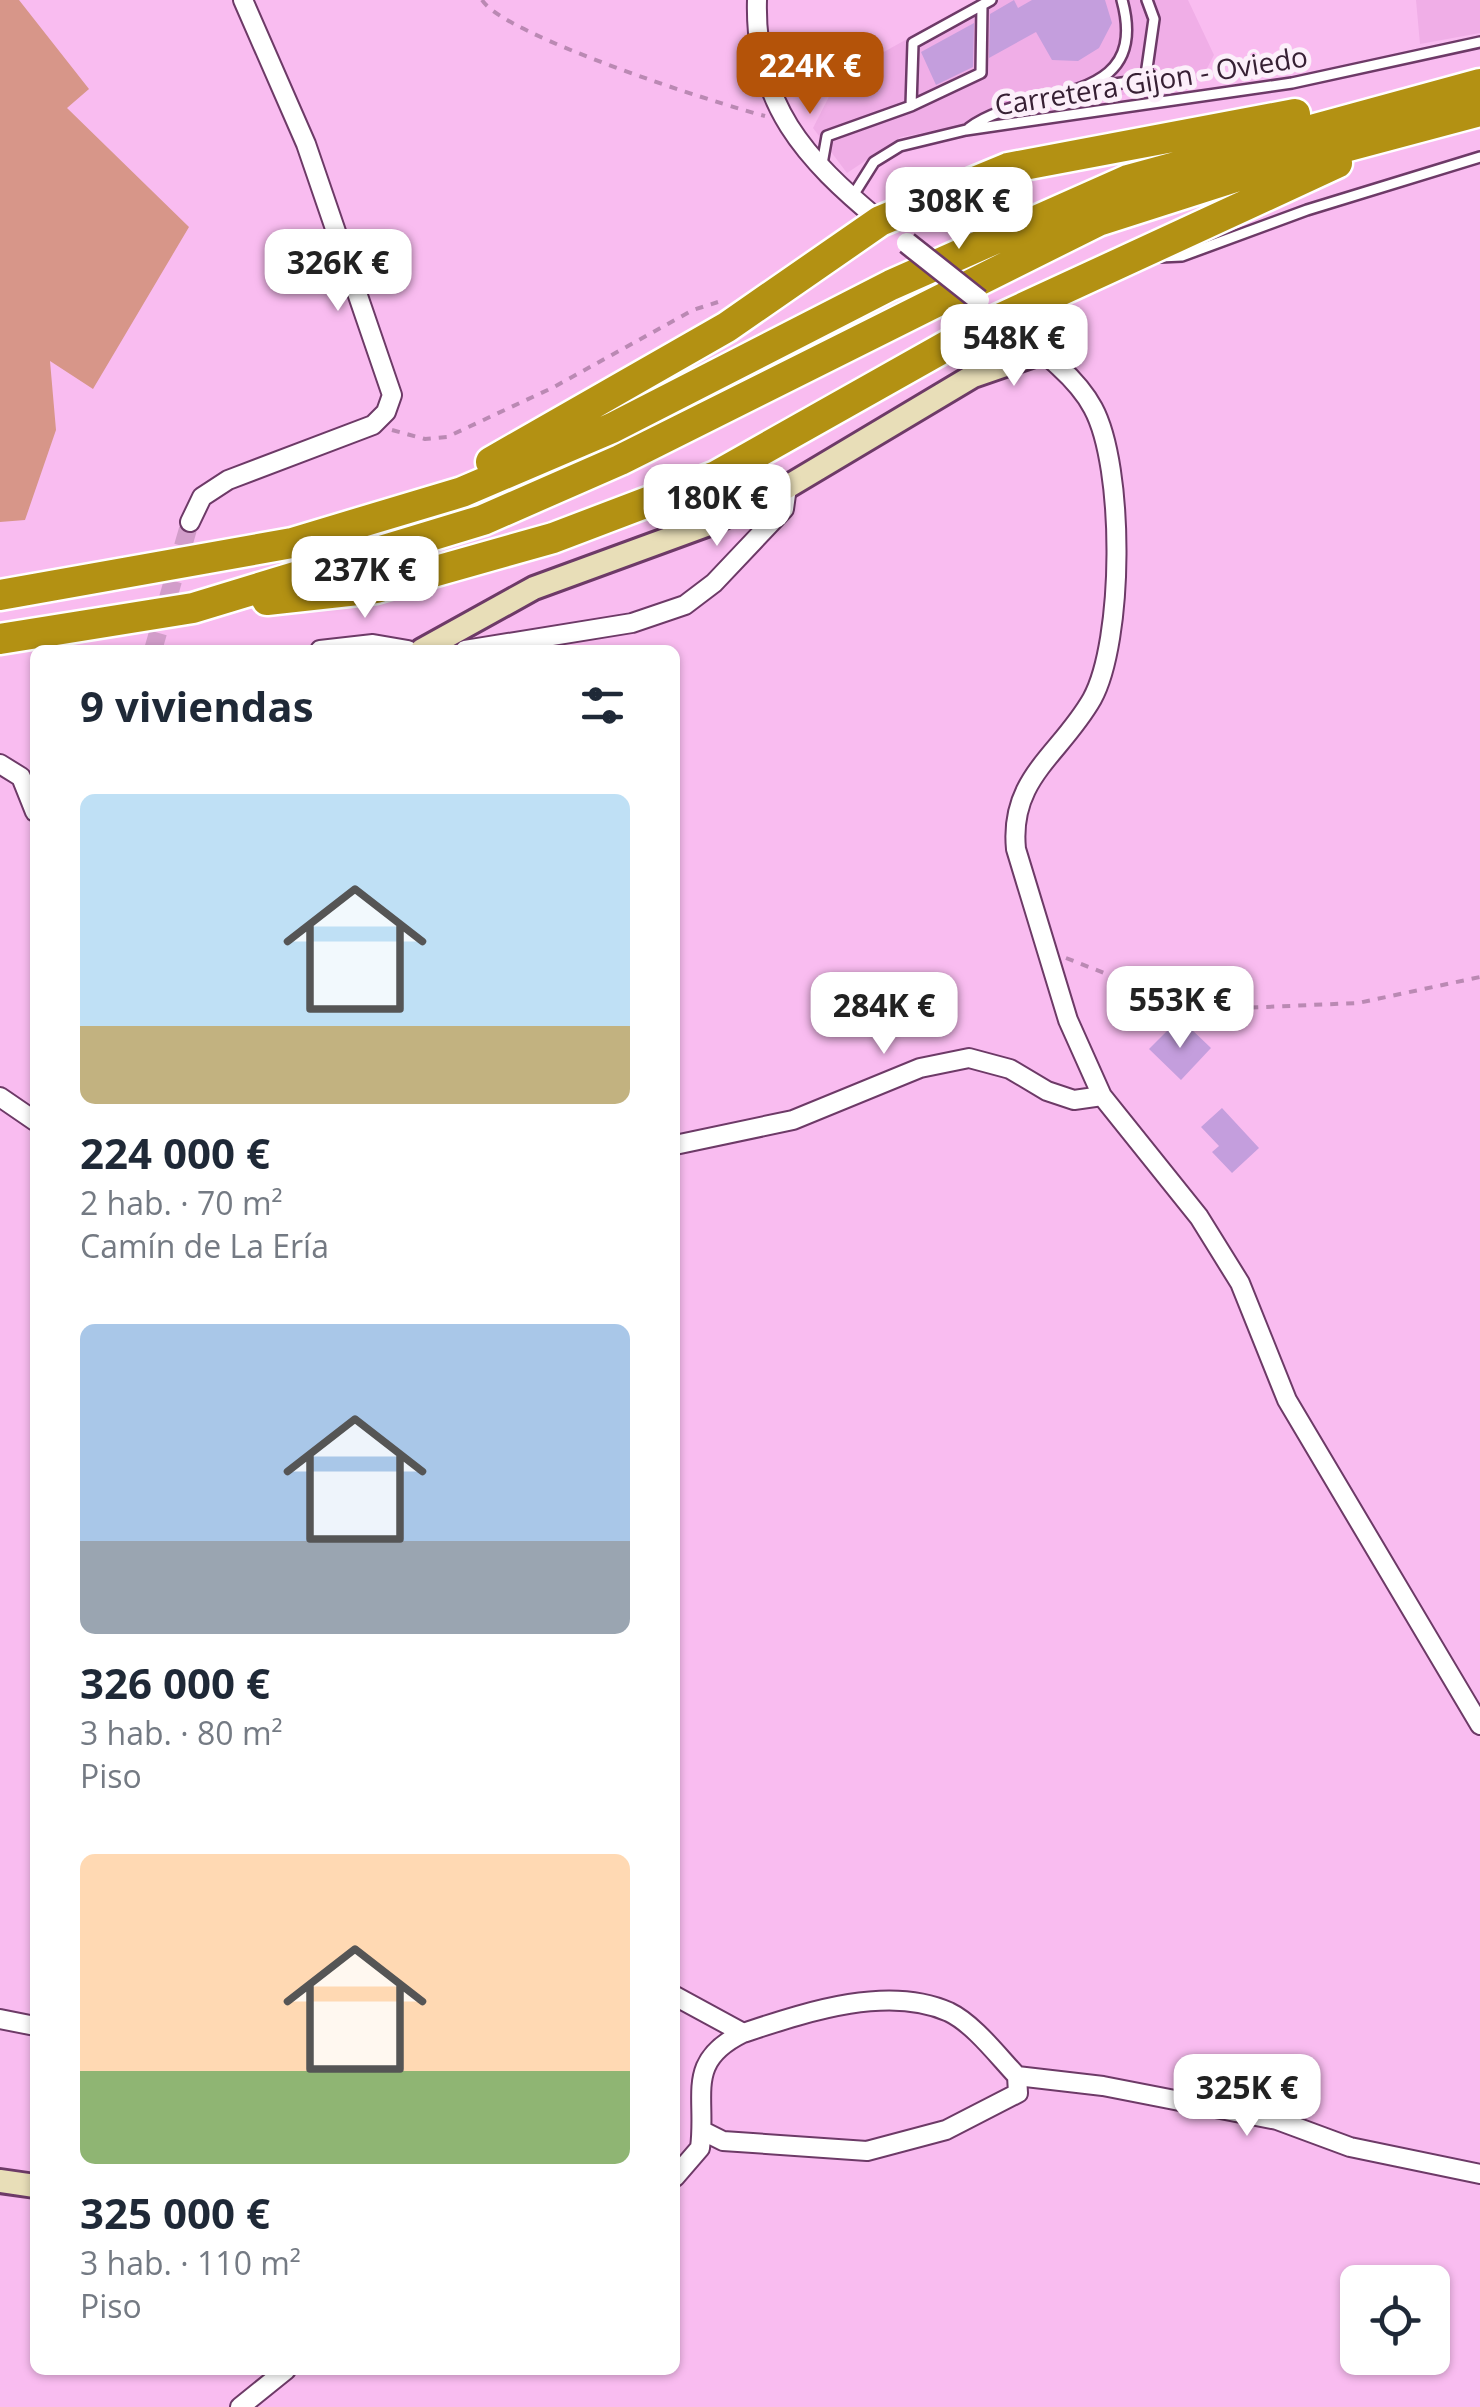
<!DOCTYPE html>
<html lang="es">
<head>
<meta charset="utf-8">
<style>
  body { margin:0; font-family:"Open Sans",sans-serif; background:#f2f2f3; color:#1f2937; height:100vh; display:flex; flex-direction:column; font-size:38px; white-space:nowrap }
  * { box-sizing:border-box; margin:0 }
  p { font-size:32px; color:#747a83 }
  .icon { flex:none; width:55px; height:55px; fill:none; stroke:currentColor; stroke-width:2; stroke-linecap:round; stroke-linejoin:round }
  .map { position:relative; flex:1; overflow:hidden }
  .panel { position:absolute; left:30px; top:645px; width:650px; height:1730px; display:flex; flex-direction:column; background:#fff; border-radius:15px; box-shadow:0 2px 8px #0004 }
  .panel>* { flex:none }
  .buttons { position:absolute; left:1340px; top:2265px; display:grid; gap:20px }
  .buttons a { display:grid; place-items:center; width:110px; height:110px; border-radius:15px; background:#fff; box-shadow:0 2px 8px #0004; font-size:50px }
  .price { position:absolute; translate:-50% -85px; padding:0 22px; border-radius:20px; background:#fff; color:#222; font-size:32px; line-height:65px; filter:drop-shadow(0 2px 5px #0008) }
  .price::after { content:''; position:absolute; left:50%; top:60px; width:30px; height:22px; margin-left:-15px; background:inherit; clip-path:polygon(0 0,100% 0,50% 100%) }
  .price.selected { background:#b45309; color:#fff }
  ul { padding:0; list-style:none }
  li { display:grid; align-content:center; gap:20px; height:530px; padding:0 50px }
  li span { display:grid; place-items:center; height:310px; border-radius:15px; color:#555 }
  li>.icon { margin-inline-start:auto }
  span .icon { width:180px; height:180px; fill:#fffc; stroke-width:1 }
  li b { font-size:42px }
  h2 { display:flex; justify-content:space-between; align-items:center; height:120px; padding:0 50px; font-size:42px }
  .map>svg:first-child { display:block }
</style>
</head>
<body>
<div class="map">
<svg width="1480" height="2407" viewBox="0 0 1480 2407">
  <rect width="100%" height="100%" fill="#f9bcf0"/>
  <!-- built -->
  <path fill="#f0aee7" d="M977,0H1188L1214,55L1201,80L901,137L847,173L813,128L839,77Z
    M1416,0H1480V33L1420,44Z"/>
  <!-- green -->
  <path fill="#d79689" d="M0,0H19L89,89L67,108L189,227L93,389L50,361L56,430L25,520L0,522Z"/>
  <!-- building -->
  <path fill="#c49edd" d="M1014,0L1018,8L1032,0H1105L1112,23L1099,48L1078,61L1052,60L1036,32L989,58L990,14Z
    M974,23L973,67L936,85L921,52Z
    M1171,1027L1182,1037L1190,1028L1211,1048L1181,1080L1149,1049Z
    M1222,1108L1259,1148L1232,1173L1212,1152L1219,1146L1201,1127Z"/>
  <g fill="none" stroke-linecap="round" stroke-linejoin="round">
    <!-- minor-tunnel -->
    <path stroke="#d29dca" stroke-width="18" stroke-dasharray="18 9" stroke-linecap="butt" d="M153,650L190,522"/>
    <!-- service casing -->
    <g stroke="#6d3a67" stroke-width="14">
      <path id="service" d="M1093,87L1136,81L1146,75L1154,19L1147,0
        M911,106L981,73L982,5
        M969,128C1028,84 1152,110 1122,0
        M822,164L827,136L911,106L913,43L991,0
        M852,197L874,162L900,146L966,130L1292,83L1480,42
        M1160,257L1182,256L1307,210L1480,157"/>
    </g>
    <!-- minor casing -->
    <g stroke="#6d3a67" stroke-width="22">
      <path id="minor" d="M757,0C754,104 805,159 880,221
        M1000,320C1031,344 1074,372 1093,408C1125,467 1124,641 1092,699C1060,755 1009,778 1016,849L1068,1020L1102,1096L1199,1217L1240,1283L1287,1400L1480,1725
        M190,522L202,497L228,480L373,425L386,412L392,395L306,144L243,0
        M320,650L373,644L408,650
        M465,650L632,623L685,605L714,583L784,509L787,487
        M0,764L21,777L35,812
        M0,1097L35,1121
        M675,1145L793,1120L920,1068L969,1058L1010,1069L1047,1091L1074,1100L1102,1096
        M675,1996L743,2033C684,2062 707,2095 700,2148L675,2177
        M0,2019L35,2026
        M1017,2076L1103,2086L1277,2120L1350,2147L1480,2174
        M703,2131L723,2141L867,2151L946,2130L1018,2093L1017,2076C998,2056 974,2024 949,2012C887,1984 804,2013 743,2033
        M240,2407L286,2370"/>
    </g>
    <!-- secondary casing -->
    <g stroke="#6d3a67" stroke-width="28">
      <path id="secondary" d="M973,376L989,356L1000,320
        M422,650L534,588L709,524L787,487L973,376L1040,353
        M0,2181L35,2186"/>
    </g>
    <!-- motorway casing -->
    <g stroke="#fff" stroke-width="35">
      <path id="motorway" d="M491,462L727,327L880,221L1008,168L1295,114
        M0,595L292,543L462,492L612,428L891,285L1128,180L1480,84
        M267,600L376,588L553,538L716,476L975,330L1337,163
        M0,639L193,608L483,520L620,460L1098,221L1251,172L1480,111"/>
    </g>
    <!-- path -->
    <path stroke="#ba89b3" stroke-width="4" stroke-dasharray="8 8" stroke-linecap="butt" d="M482,0C505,36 715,103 765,116
      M392,430L425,439L447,437L554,387L693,310L718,302
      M1066,958L1145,989L1241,1008L1358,1003L1480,977"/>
    <!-- service -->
    <use href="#service" stroke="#fff" stroke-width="9"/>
    <!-- minor -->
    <use href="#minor" stroke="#fff" stroke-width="18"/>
    <!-- secondary -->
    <use href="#secondary" stroke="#e8deb8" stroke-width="22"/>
    <!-- motorway -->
    <use href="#motorway" stroke="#b39113" stroke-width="30"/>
    <!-- tertiary-bridge casing -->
    <g stroke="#6d3a67" stroke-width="25" stroke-linecap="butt">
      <path id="tertiary-bridge" d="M907,243L979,300"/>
    </g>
    <!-- tertiary-bridge -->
    <use href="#tertiary-bridge" stroke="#fff" stroke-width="20"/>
  </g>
  <g text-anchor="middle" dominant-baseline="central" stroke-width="10" stroke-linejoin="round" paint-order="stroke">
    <!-- street labels -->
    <g font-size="28" fill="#372034" stroke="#fceffa">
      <text transform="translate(1151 80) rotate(-9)">Carretera Gijon - Oviedo</text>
    </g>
  </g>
</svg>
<div class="buttons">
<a><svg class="icon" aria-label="locate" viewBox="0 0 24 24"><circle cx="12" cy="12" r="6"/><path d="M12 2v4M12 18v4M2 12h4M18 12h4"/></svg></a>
</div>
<b class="price selected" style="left:810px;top:117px">224K €</b>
<b class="price" style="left:959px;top:252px">308K €</b>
<b class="price" style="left:338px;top:314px">326K €</b>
<b class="price" style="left:1014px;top:389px">548K €</b>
<b class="price" style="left:717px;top:549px">180K €</b>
<b class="price" style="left:365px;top:621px">237K €</b>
<b class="price" style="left:1180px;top:1051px">553K €</b>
<b class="price" style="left:884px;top:1057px">284K €</b>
<b class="price" style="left:1247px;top:2139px">325K €</b>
<section class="panel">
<h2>9 viviendas<svg class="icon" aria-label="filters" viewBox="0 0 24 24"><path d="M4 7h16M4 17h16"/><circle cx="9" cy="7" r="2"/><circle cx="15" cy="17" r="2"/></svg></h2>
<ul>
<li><span style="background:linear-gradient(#bfe0f5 75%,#c2b280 0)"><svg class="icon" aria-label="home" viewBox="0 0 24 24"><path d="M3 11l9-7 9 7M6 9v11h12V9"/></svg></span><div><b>224 000 €</b><p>2 hab. · 70 m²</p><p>Camín de La Ería</p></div></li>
<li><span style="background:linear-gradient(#a9c7e8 70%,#9aa5b1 0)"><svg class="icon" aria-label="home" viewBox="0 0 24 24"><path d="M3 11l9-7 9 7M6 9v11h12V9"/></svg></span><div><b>326 000 €</b><p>3 hab. · 80 m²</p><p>Piso</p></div></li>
<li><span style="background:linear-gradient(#ffd9b3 70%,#8fb573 0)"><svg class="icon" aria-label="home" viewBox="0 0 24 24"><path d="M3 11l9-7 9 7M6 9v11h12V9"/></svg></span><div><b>325 000 €</b><p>3 hab. · 110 m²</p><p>Piso</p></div></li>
</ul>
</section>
</div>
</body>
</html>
